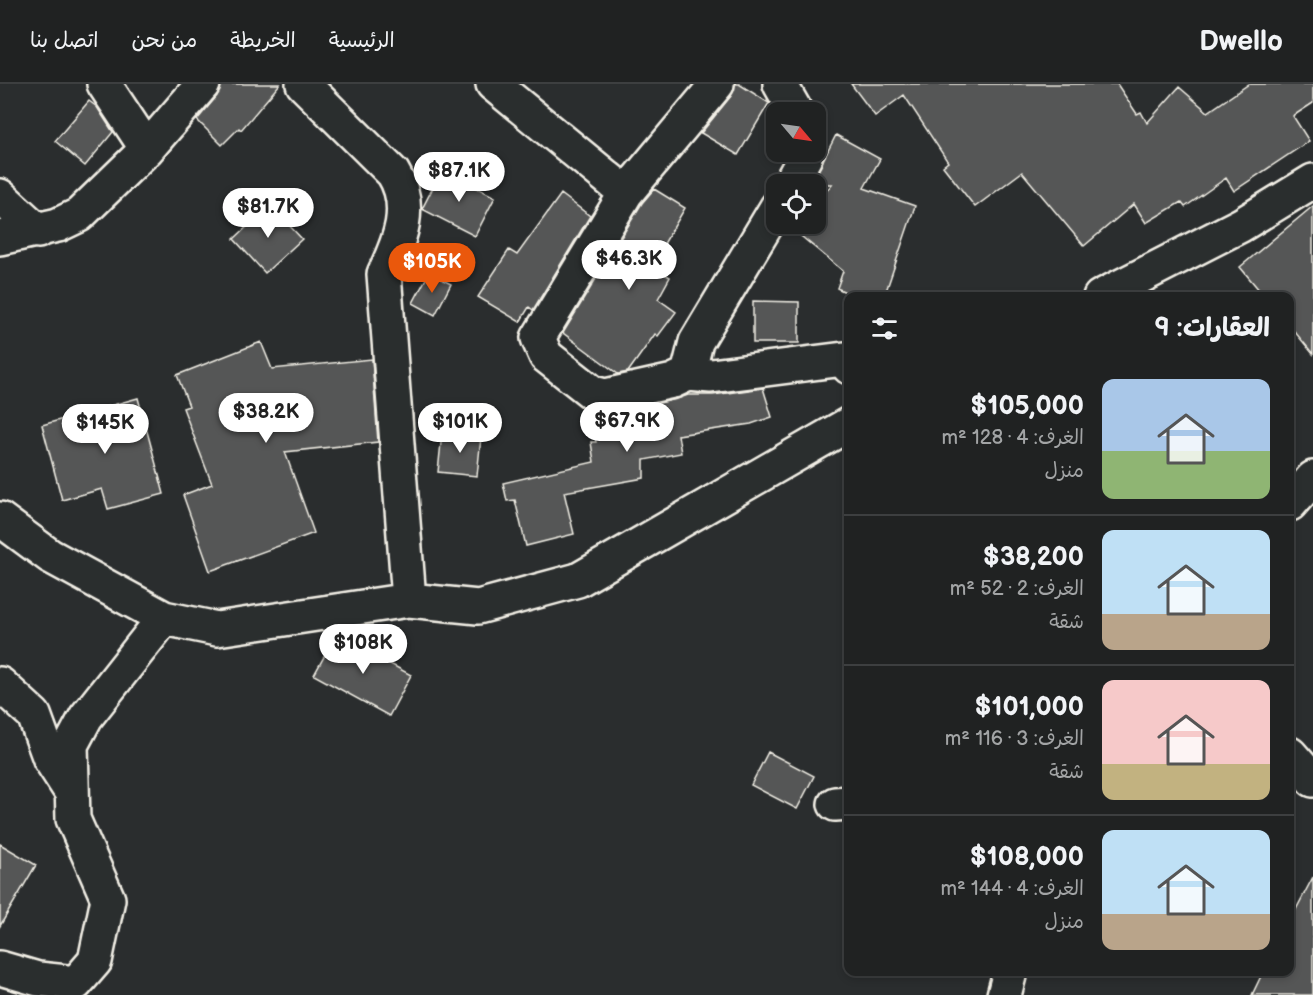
<!DOCTYPE html>
<html lang="ar">
<head>
<meta charset="utf-8">
<style>
  body { margin:0; font-family:"Balsamiq Sans","Playpen Sans Arabic",sans-serif; background:#282a2a; color:#f1f3f6; direction:rtl; height:100vh; display:flex; flex-direction:column; font-size:22px; white-space:nowrap }
  * { box-sizing:border-box; margin:0 }
  p { font-size:20px; color:#a2a4a5 }
  .icon { flex:none; width:33px; height:33px; fill:none; stroke:currentColor; stroke-width:2; stroke-linecap:round; stroke-linejoin:round }
  .map { position:relative; flex:1; overflow:hidden; direction:ltr }
  .panel { position:absolute; left:844px; top:208px; width:450px; height:684px; display:flex; flex-direction:column; background:#202222; border-radius:12px; box-shadow:0 3px 9px #0003,0 0 0 2px #3d3f40; direction:rtl }
  .panel>* { flex:none }
  .needle { width:39px; rotate:119deg }
  .tools { position:absolute; left:766px; top:18px; display:grid; gap:12px }
  .tools a { display:grid; place-items:center; width:60px; height:60px; border-radius:12px; background:#202222; box-shadow:0 3px 9px #0003,0 0 0 2px #3d3f40; font-size:30px }
  .price { position:absolute; translate:-50% -51px; padding:0 14px; border-radius:21px; background:#fff; color:#222; font-size:20px; line-height:39px; filter:drop-shadow(0 2px 3px #0008) }
  .price::after { content:''; position:absolute; left:50%; top:36px; width:18px; height:14px; margin-left:-9px; background:inherit; clip-path:polygon(0 0,100% 0,50% 100%) }
  .price.on { background:#ea580c; color:#fff }
  ul { padding:0; list-style:none }
  li { display:flex; align-items:center; gap:18px; height:150px; padding:0 24px }
  li+li { border-top:2px solid #3d3f40 }
  li span { display:grid; place-items:center; flex:none; width:168px; height:120px; border-radius:12px; color:#555 }
  li>.icon { margin-inline-start:auto }
  span .icon { width:72px; height:72px; fill:#fffc; stroke-width:1 }
  li b { font-size:26px }
  h2 { display:flex; justify-content:space-between; align-items:center; height:72px; padding:0 24px; font-size:26px }
  header { display:flex; align-items:center; gap:36px; box-sizing:border-box; height:84px; padding:0 30px; background:#202222; border-bottom:2px solid #3d3f40 }
  header strong { font-size:28px }
  nav { display:flex; gap:33px; margin-inline-start:auto; font-size:21px }
  .map>svg:first-child { display:block }
</style>
</head>
<body>
<header>
<strong>Dwello</strong>
<nav><a>الرئيسية</a><a>الخريطة</a><a>من نحن</a><a>اتصل بنا</a></nav>
</header>
<div class="map">
<svg width="1313" height="911" viewBox="0 0 1313 911">
  <rect width="100%" height="100%" fill="#2a2d2e"/>
  <filter id="ink" filterUnits="userSpaceOnUse"><feTurbulence type="fractalNoise" baseFrequency=".0167" numOctaves="2"/><feDisplacementMap in="SourceGraphic" scale="12" xChannelSelector="R" yChannelSelector="G"/><feConvolveMatrix kernelMatrix="1 2 1 2 8 2 1 2 1" color-interpolation-filters="sRGB"/></filter>
  <g filter="url(#ink)">
    <!-- building -->
    <path fill="#555756" stroke="#f4f1e8" stroke-width="1.5" d="M221,0H280L241,46L239,44L222,61L197,36L217,12Z
      M735,0H739L769,19L738,71L701,49L731,12Z
      M851,0H1117L1137,30L1141,28L1147,39L1179,3L1208,28L1249,0H1313V19L1293,32L1309,57L1234,107L1226,94L1185,123L1181,118L1146,139L1134,120L1084,162L1022,88L975,123L943,82L948,78L904,11L875,32Z
      M89,17L97,23L113,48L85,82L55,57Z
      M836,51L880,75L864,104L915,122L884,213H856L837,204L843,187L795,147L800,140H816V120L832,100H811Z
      M442,86L495,113L475,152L422,125Z
      M654,105L685,124L651,182L670,193L658,215L676,228L658,252L655,250L628,288L618,290L563,249L642,119Z
      M561,110L590,132L533,226L529,223L520,238L478,213L509,166L517,171Z
      M270,121L302,155L265,189L234,155Z
      M1313,122V270L1290,242V213H1265L1240,183Z
      M429,189L451,200L435,231L413,219Z
      M753,217L799,218V259H753Z
      M261,258L272,285L372,275L378,358L285,368L314,449L210,487L183,411L212,400L183,324L189,322L177,291Z
      M763,304L772,333L751,340L678,351L681,369L644,376V394L564,408L574,450L526,462L515,416L507,417L503,399L594,378L591,358H596L590,328L609,330L677,315L688,311H713Z
      M138,314L164,410L108,425L102,405L62,416L42,341Z
      M442,349L481,353L477,392L438,388Z
      M336,551L411,591L389,632L314,591Z
      M768,668L814,692L797,725L751,701Z
      M0,760L36,781L0,842Z
      M1313,793V911H1252L1263,888H1290V837Z"/>
    <g fill="none" stroke-linecap="round" stroke-linejoin="round">
      <!-- street casing -->
      <g stroke="#f4f1e8" stroke-width="38">
        <path id="street" d="M104,0L147,65
          M303,0L393,89C414,122 400,157 384,190L409,516
          M493,0L626,109L717,0
          M780,0L796,28
          M790,100L805,73L806,68
          M626,109L538,254L546,272L593,309L605,312L673,297L688,290
          M0,112L38,147
          M777,123L696,258L688,290L711,292L844,275L849,283
          M0,154L58,141L79,131L147,65L203,0
          M1100,213L1241,141L1313,97
          M0,435L50,472L164,534L217,545L409,516L478,523L578,496L849,340
          M0,600L34,631L50,675L70,706
          M0,884L38,895L76,899L95,877L108,815L73,735L71,661L86,633L164,534"/>
      </g>
      <!-- secondary casing -->
      <g stroke="#f4f1e8" stroke-width="38">
        <path id="secondary" d="M1290,420L1313,394
          M1290,670L1313,696
          M835,720L849,719
          M1004,911L1010,888"/>
      </g>
      <!-- street -->
      <use href="#street" stroke="#2a2d2e" stroke-width="33"/>
      <!-- secondary -->
      <use href="#secondary" stroke="#2a2d2e" stroke-width="33"/>
    </g>
  </g>
</svg>
<div class="tools">
<a><svg class="needle" viewBox="-14 -14 28 28"><path d="M0-13l5 13h-10z" fill="#e53935"/><path d="M0 13l5-13h-10z" fill="#a2a4a5"/></svg></a>
<a><svg class="icon" aria-label="locate" viewBox="0 0 24 24"><circle cx="12" cy="12" r="6"/><path d="M12 2v4M12 18v4M2 12h4M18 12h4"/></svg></a>
</div>
<b class="price" style="left:459px;top:119px">$87.1K</b>
<b class="price" style="left:268px;top:155px">$81.7K</b>
<b class="price" style="left:629px;top:207px">$46.3K</b>
<b class="price on" style="left:432px;top:210px">$105K</b>
<b class="price" style="left:266px;top:360px">$38.2K</b>
<b class="price" style="left:627px;top:369px">$67.9K</b>
<b class="price" style="left:460px;top:370px">$101K</b>
<b class="price" style="left:105px;top:371px">$145K</b>
<b class="price" style="left:363px;top:591px">$108K</b>
<section class="panel">
<h2>العقارات: 9<svg class="icon" aria-label="filters" viewBox="0 0 24 24"><path d="M4 7h16M4 17h16"/><circle cx="9" cy="7" r="2"/><circle cx="15" cy="17" r="2"/></svg></h2>
<ul>
<li><span style="background:linear-gradient(#a9c7e8 60%,#8fb573 0)"><svg class="icon" aria-label="home" viewBox="0 0 24 24"><path d="M3 11l9-7 9 7M6 9v11h12V9"/></svg></span><div><b>$105,000</b><p>الغرف: 4 · 128 m²</p><p>منزل</p></div></li>
<li><span style="background:linear-gradient(#bfe0f5 70%,#b9a48a 0)"><svg class="icon" aria-label="home" viewBox="0 0 24 24"><path d="M3 11l9-7 9 7M6 9v11h12V9"/></svg></span><div><b>$38,200</b><p>الغرف: 2 · 52 m²</p><p>شقة</p></div></li>
<li><span style="background:linear-gradient(#f6c9c9 70%,#c2b280 0)"><svg class="icon" aria-label="home" viewBox="0 0 24 24"><path d="M3 11l9-7 9 7M6 9v11h12V9"/></svg></span><div><b>$101,000</b><p>الغرف: 3 · 116 m²</p><p>شقة</p></div></li>
<li><span style="background:linear-gradient(#bfe0f5 70%,#b9a48a 0)"><svg class="icon" aria-label="home" viewBox="0 0 24 24"><path d="M3 11l9-7 9 7M6 9v11h12V9"/></svg></span><div><b>$108,000</b><p>الغرف: 4 · 144 m²</p><p>منزل</p></div></li>
</ul>
</section>
</div>
</body>
</html>
